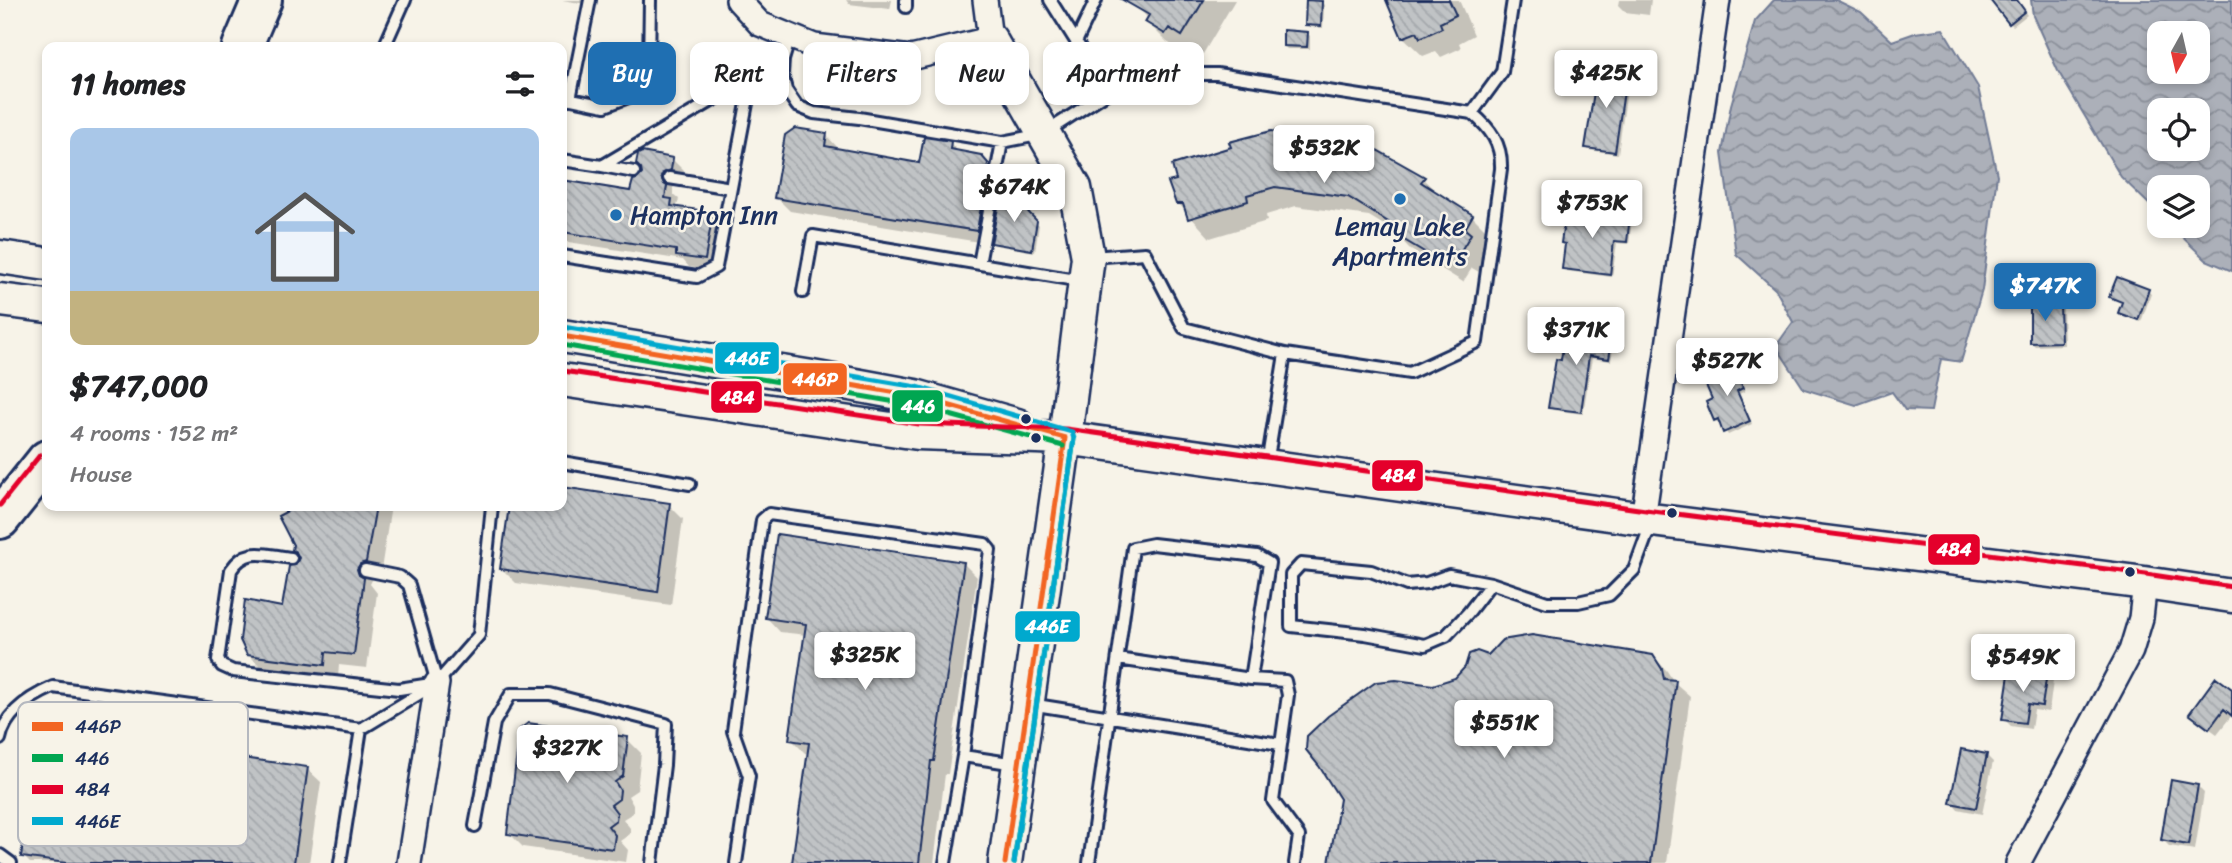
<!DOCTYPE html>
<html lang="en">
<head>
<meta charset="utf-8">
<style>
  body { margin:0; font-family:Sriracha,sans-serif; background:#f2f2f2; color:#202124; height:100vh; display:flex; flex-direction:column; font-size:26px; white-space:nowrap }
  * { box-sizing:border-box; margin:0 }
  p { font-size:23px; color:#757577 }
  .icon { flex:none; width:38px; height:38px; fill:none; stroke:currentColor; stroke-width:2; stroke-linecap:round; stroke-linejoin:round }
  .map { position:relative; flex:1; overflow:hidden }
  .panel { position:absolute; left:42px; top:42px; width:525px; height:469px; display:flex; flex-direction:column; background:#fff; border-radius:14px; box-shadow:0 4px 10px #0003 }
  .panel>* { flex:none }
  .banner { position:absolute; left:588px; top:42px; width:665px; height:63px; display:flex; gap:14px }
  .needle { width:46px; rotate:188deg }
  .controls { position:absolute; left:2147px; top:21px; display:grid; gap:14px }
  .controls a { display:grid; place-items:center; width:63px; height:63px; border-radius:14px; background:#fff; box-shadow:0 4px 10px #0003; font-size:35px }
  .price { position:absolute; translate:-50% -60px; padding:0 16px; border-radius:7px; background:#fff; color:#222; font-size:23px; line-height:46px; filter:drop-shadow(0 2px 4px #0008) }
  .price::after { content:''; position:absolute; left:50%; top:42px; width:21px; height:16px; margin-left:-10px; background:inherit; clip-path:polygon(0 0,100% 0,50% 100%) }
  .price.selected { background:#1f6fb2; color:#fff }
  ul { padding:0; list-style:none }
  li { display:grid; align-content:center; gap:14px; height:371px; padding:0 28px }
  li span { display:grid; place-items:center; height:217px; border-radius:14px; color:#555 }
  li>.icon { margin-inline-start:auto }
  span .icon { width:126px; height:126px; fill:#fffc; stroke-width:1 }
  li b { font-size:30px }
  h2 { display:flex; justify-content:space-between; align-items:center; height:84px; padding:0 28px; font-size:30px }
  .tag { padding:0 24px; border-radius:14px; background:#fff; box-shadow:0 4px 10px #0003; font-size:24px; line-height:63px }
  .tag.selected { background:#1f6fb2; color:#fff }
  .map>svg:first-child { display:block }
</style>
</head>
<body>
<div class="map">
<svg width="2232" height="863" viewBox="0 0 2232 863">
  <defs>
    <pattern id="water-waves" width="16" height="10" patternUnits="userSpaceOnUse" patternTransform="scale(1.75)"><rect width="16" height="10" fill="#acb0b9"/><path d="M0 5q4-4 8 0t8 0" fill="none" stroke="#8b909a"/></pattern>
    <pattern id="building-back-hatch" width="6" height="6" patternUnits="userSpaceOnUse" patternTransform="scale(1.75)"><rect width="6" height="6" fill="#c0c3c5"/><path d="M-1 5l2 2M0 0l6 6M5-1l2 2" fill="none" stroke="#a4a8ac"/></pattern>
  </defs>
  <rect width="100%" height="100%" fill="#f7f3e8"/>
  <filter id="ink" filterUnits="userSpaceOnUse"><feTurbulence type="fractalNoise" baseFrequency=".0143" numOctaves="2"/><feDisplacementMap in="SourceGraphic" scale="14" xChannelSelector="R" yChannelSelector="G"/><feConvolveMatrix kernelMatrix="1 2 1 2 8 2 1 2 1" color-interpolation-filters="sRGB"/></filter>
  <g filter="url(#ink)">
    <!-- water -->
    <path fill="url(#water-waves)" stroke="#727c95" stroke-width="2" fill-rule="evenodd" d="M1774,0H1836L1861,12L1892,41L1915,33L1943,29L1978,87L1997,175L1982,290L1961,362L1941,359L1931,411L1905,410L1892,392L1856,405L1804,389L1776,346L1793,322L1776,290L1736,254L1722,153L1731,105L1755,21Z
      M2031,0H2232V271L2206,260L2171,226H2198V187H2160L2159,214L2121,177L2058,71L2033,16ZM2160,33H2198V72H2160ZM2160,110H2198V149H2160Z"/>
    <!-- shadow -->
    <path fill="#0003" d="M562,0H586V4Z
      M846,0H892L890,9L849,4Z
      M1139,0H1235L1203,54L1189,46L1185,53L1167,42L1147,22L1149,19L1136,6Z
      M1388,0H1459L1474,35L1459,43L1461,48L1441,57L1436,51L1423,56L1403,37Z
      M1619,0H1651L1649,15L1625,12L1618,5Z
      M2015,0L2027,15L2013,26L2010,23Z
      M1321,2L1324,5L1323,28L1310,27L1307,25Z
      M1307,33L1310,36V49H1287L1284,46Z
      M1627,73L1629,76L1618,154L1589,150L1586,147Z
      M826,135L840,150L921,165L950,143L960,153L980,156L1001,179L997,203L1000,206L1009,195L1039,225L1035,252L996,245L991,241V244L790,211L776,197Z
      M672,159L684,171L682,182H678L673,188V194L679,199L677,206L680,209L712,214L724,226L717,271L689,267L683,260L562,241V182L632,193Z
      M1423,179L1442,197L1472,216L1492,236L1484,249L1490,255L1479,272L1472,268L1463,282L1411,250L1392,230L1369,216L1296,206L1266,215L1267,221L1210,238L1178,203L1171,183Z
      M1629,217L1632,220L1629,244L1617,243L1612,277L1567,271L1564,268L1567,246L1563,243Z
      M2148,291L2151,294L2141,322L2122,315L2120,312L2123,303L2111,296Z
      M2060,305L2063,308L2064,345L2035,346L2032,343Z
      M1612,336L1615,339L1611,361L1592,358L1583,414L1553,410L1550,407L1563,362Z
      M1732,364L1745,391L1739,394L1752,424L1728,435L1721,422L1718,423L1715,420L1714,400L1716,380Z
      M562,489L669,505L683,519L671,605L516,583L502,569L510,506H562Z
      M300,506H391L380,576L373,578L370,584L377,593L367,668L339,665L338,678L262,668L248,654L283,609L295,567L300,560L280,517Z
      M963,563L977,577L948,774H945L934,863H794L809,754L805,753L791,739L807,635L780,632L767,618Z
      M1653,656L1667,671L1674,682L1690,696L1667,863H1331L1433,686L1456,680L1488,657Z
      M2046,675L2053,681L2049,712L2034,710L2031,729L2011,726L2004,719Z
      M2232,691V715L2217,734L2198,720Z
      M627,739L641,753L637,790L628,796L633,805V813L623,819L630,828V834L620,841L628,850L626,862L523,847L509,833Z
      M229,750L237,759L307,769L321,782L309,863H30L23,856Z
      M1986,755L1993,762L1982,814L1958,809L1952,802Z
      M2197,786L2204,793L2195,850L2169,846L2163,840Z"/>
    <!-- building -->
    <path fill="url(#building-back-hatch)" stroke="#1b2f5e" stroke-width="2" d="M1123,0H1204L1182,36L1169,28L1165,34L1145,22L1149,15Z
      M1306,0L1322,1L1321,26L1305,25Z
      M1386,0H1449L1456,15L1440,23L1442,28L1420,38L1417,32L1402,38Z
      M1990,0H2017L2025,11L2009,24Z
      M1283,30L1308,32L1307,47L1283,46Z
      M1598,67L1627,71L1615,152L1585,148Z
      M795,128L827,133L825,146L919,163L924,137L951,141L950,149L981,155L988,163L977,231L774,198L785,135Z
      M1271,131L1368,145L1425,177L1421,182L1473,215L1465,229L1471,234L1459,254L1451,250L1443,263L1389,231L1393,225L1348,197L1275,187L1247,195L1248,201L1188,219L1183,204H1176L1168,182L1176,180L1172,165L1231,147L1229,142Z
      M642,152L673,158L671,170L663,173L661,177L664,184L667,186L665,198L672,199L671,206L713,212L705,260L676,256V250L562,232V180L630,191L633,180L637,179L642,174L641,169L636,164L638,154Z
      M1001,192L1010,193L1037,221L1032,250L991,243Z
      M1566,208L1630,216L1627,242L1614,241L1610,275L1562,269L1565,244L1561,243Z
      M2117,277L2149,289L2138,320L2118,313L2122,302L2109,297Z
      M2060,303L2061,342L2030,343V304Z
      M1566,327L1613,334L1609,359L1589,356L1581,412L1548,408L1556,359L1561,360Z
      M1733,362L1743,388L1737,391L1750,421L1723,433L1718,419L1714,421L1706,402L1712,399L1705,383L1714,379L1711,371Z
      M562,487L670,503L658,592L500,569L509,506H562Z
      M297,506H376L366,562L360,564L357,569L359,575L364,578L354,655L326,652L325,665L247,655L240,640L245,600L282,607L289,566L295,565L299,558L296,552L292,550L293,545L278,516Z
      M777,534L964,562L934,761H931L919,863H792L809,743L789,740L806,624L765,618Z
      M1532,635L1653,655L1662,669L1664,679L1676,680L1651,863H1329L1340,799L1319,766L1306,750L1307,736L1328,716L1376,682L1396,680L1433,685L1455,678L1465,667L1469,654L1477,651L1488,655L1502,640Z
      M2010,668L2047,673L2042,706L2028,704L2025,723L2002,720Z
      M2216,677L2232,689V716L2224,709L2209,729L2189,714Z
      M39,723L230,749L228,756L308,767L294,863H66L21,857Z
      M528,723L628,737L623,776L615,782L620,790L619,799L611,805L617,813L616,820L608,826L615,835L613,849L507,834L520,729Z
      M1961,749L1987,754L1976,808L1950,803Z
      M2171,780L2198,785L2188,845L2161,840Z"/>
    <g fill="none" stroke-linecap="round" stroke-linejoin="round">
      <!-- lane casing -->
      <g stroke="#1b2f5e" stroke-width="16">
        <path id="lane" d="M1050,0L1084,54L1101,96
          M906,7V0
          M790,37L783,60L782,74L786,90L797,106L814,113L859,118L1002,142L1043,134L1136,74H1217L1472,113C1491,129 1502,144 1501,169L1477,342L1410,373L1285,354L1184,328L1145,253L1091,257
          M1076,42L1096,0
          M386,47L385,45L405,0
          M562,97L605,106L631,96L649,66L650,0
          M570,99L590,0
          M1472,113L1502,72L1513,0
          M562,160L602,166L752,77L782,74
          M602,166L634,172
          M669,178L731,188
          M562,256L697,277L716,267L752,77
          M979,264L1002,142
          M803,292L813,236L1082,281
          M562,462L690,484
          M1267,464L1285,354
          M291,558C265,555 247,546 231,570L218,660L222,666L233,671L399,689L437,683L409,585L400,577L365,570
          M1491,583L1468,613L1446,636L1425,645L1365,634L1291,626V575L1301,564L1371,571L1407,585L1427,583L1449,575L1491,583L1547,602H1578L1609,595L1634,570L1651,524
          M1118,659L1251,679L1285,681L1288,695L1273,801L1299,836L1295,863
          M1030,704L1280,744
          M0,739C5,713 30,697 53,687L361,729
          M963,756L1016,764
          M475,826L494,723L511,694H550L666,724L664,765L652,863
          M0,855L11,863
          M340,863L361,729L437,683L479,635L492,506
          M736,863L749,776L733,731L762,520L769,514L985,544L990,550L963,756L945,863
          M1089,863L1133,548L1153,544L1257,556L1269,563L1251,679"/>
      </g>
      <!-- street casing -->
      <g stroke="#1b2f5e" stroke-width="28">
        <path id="street" d="M738,0L760,24L814,46L911,58L990,39L985,0
          M1643,519L1718,0
          M409,863L437,683
          M2018,863L2131,651L2141,618L2145,583"/>
      </g>
      <!-- secondary casing -->
      <g stroke="#1b2f5e" stroke-width="37">
        <path id="secondary" d="M990,39L1075,188L1088,257L1065,438L1005,863
          M0,257L47,264
          M0,300L47,306
          M562,336L812,377L915,396L1017,425
          M562,380L918,433L1065,438L1652,520L2145,583L2232,596"/>
      </g>
      <!-- highway casing -->
      <g stroke="#1b2f5e" stroke-width="44">
        <path id="highway" d="M242,47L262,0
          M0,519L47,460"/>
      </g>
      <!-- lane -->
      <use href="#lane" stroke="#f7f3e8" stroke-width="10"/>
      <!-- street -->
      <use href="#street" stroke="#f7f3e8" stroke-width="23"/>
      <!-- secondary -->
      <use href="#secondary" stroke="#f7f3e8" stroke-width="32"/>
      <!-- highway -->
      <use href="#highway" stroke="#f7f3e8" stroke-width="38"/>
      <!-- bus-1 casing -->
      <g stroke="#f7f3e8" stroke-width="10">
        <path id="bus-1" d="M562,336L915,396L1065,438
          M1005,863L1065,438"/>
      </g>
      <!-- bus-2 casing -->
      <g stroke="#f7f3e8" stroke-width="10">
        <path id="bus-2" d="M562,345L913,405L1063,446
          M1014,863L1074,439"/>
      </g>
      <!-- bus-3 casing -->
      <g stroke="#f7f3e8" stroke-width="10">
        <path id="bus-3" d="M563,371L919,424L1066,429L1653,511L2146,574L2232,587
          M0,505L40,455"/>
      </g>
      <!-- bus-4 casing -->
      <g stroke="#f7f3e8" stroke-width="10">
        <path id="bus-4" d="M563,327L917,387L1072,432L1074,439L1014,863"/>
      </g>
      <!-- bus-1 -->
      <use href="#bus-1" stroke="#f26522" stroke-width="5"/>
      <!-- bus-2 -->
      <use href="#bus-2" stroke="#00a651" stroke-width="5"/>
      <!-- bus-3 -->
      <use href="#bus-3" stroke="#e4002b" stroke-width="5"/>
      <!-- bus-4 -->
      <use href="#bus-4" stroke="#00a9ce" stroke-width="5"/>
    </g>
  </g>
  <!-- markers -->
  <g fill="#1f6fb2" stroke="#f7f3e8" stroke-width="2.5">
    <circle cx="1400" cy="199" r="7"/>
    <circle cx="616" cy="215" r="7"/>
  </g>
  <g fill="#1b2f5e" stroke="#f7f3e8" stroke-width="2.5">
    <circle cx="1026" cy="419" r="6"/>
    <circle cx="1036" cy="438" r="6"/>
    <circle cx="1672" cy="513" r="6"/>
    <circle cx="2130" cy="572" r="6"/>
  </g>
  <g text-anchor="middle" dominant-baseline="central" stroke-width="5" stroke-linejoin="round" paint-order="stroke">
    <!-- poi labels -->
    <g font-size="26" fill="#1b2f5e" stroke="#f7f3e8" text-anchor="start">
      <text x="630" y="215">Hampton Inn</text>
      <text x="1400" y="226" text-anchor="middle">Lemay Lake<tspan x="1400" dy="30">Apartments</tspan></text>
    </g>
  </g>
  <!-- legend -->
  <rect x="18" y="702" width="230" height="144" rx="10" fill="#f7f3e8" stroke="#b5b8bf" stroke-width="2"/>
  <rect x="32" y="722" width="31" height="9" fill="#f26522"/>
  <rect x="32" y="754" width="31" height="8" fill="#00a651"/>
  <rect x="32" y="785" width="31" height="9" fill="#e4002b"/>
  <rect x="32" y="817" width="31" height="8" fill="#00a9ce"/>
  <g font-size="19" fill="#1b2f5e">
    <text x="75" y="733">446P</text>
    <text x="75" y="765">446</text>
    <text x="75" y="796">484</text>
    <text x="75" y="828">446E</text>
  </g>
  <g stroke="#f7f3e8" stroke-width="2.5">
    <rect x="714" y="341" width="66" height="34" rx="7" fill="#00a9ce"/>
    <rect x="782" y="362" width="66" height="34" rx="7" fill="#f26522"/>
    <rect x="710" y="380" width="53" height="34" rx="7" fill="#e4002b"/>
    <rect x="891" y="389" width="53" height="34" rx="7" fill="#00a651"/>
    <rect x="1371" y="459" width="53" height="33" rx="7" fill="#e4002b"/>
    <rect x="1927" y="533" width="54" height="33" rx="7" fill="#e4002b"/>
    <rect x="1014" y="610" width="67" height="33" rx="7" fill="#00a9ce"/>
  </g>
  <g font-size="19" text-anchor="middle" font-weight="bold" fill="#fff">
    <text x="747" y="365">446E</text>
    <text x="815" y="386">446P</text>
    <text x="737" y="404">484</text>
    <text x="918" y="413">446</text>
    <text x="1398" y="482">484</text>
    <text x="1954" y="556">484</text>
    <text x="1047" y="633">446E</text>
  </g>
</svg>
<div class="controls">
<a><svg class="needle" viewBox="-14 -14 28 28"><path d="M0-13l5 13h-10z" fill="#e53935"/><path d="M0 13l5-13h-10z" fill="#757577"/></svg></a>
<a><svg class="icon" aria-label="locate" viewBox="0 0 24 24"><circle cx="12" cy="12" r="6"/><path d="M12 2v4M12 18v4M2 12h4M18 12h4"/></svg></a>
<a><svg class="icon" aria-label="layers" viewBox="0 0 24 24"><path d="M12 4l9 5-9 5-9-5zM3 14l9 5 9-5"/></svg></a>
</div>
<b class="price" style="left:1606px;top:110px">$425K</b>
<b class="price" style="left:1324px;top:185px">$532K</b>
<b class="price" style="left:1014px;top:224px">$674K</b>
<b class="price" style="left:1592px;top:240px">$753K</b>
<b class="price selected" style="left:2045px;top:323px">$747K</b>
<b class="price" style="left:1576px;top:367px">$371K</b>
<b class="price" style="left:1727px;top:398px">$527K</b>
<b class="price" style="left:865px;top:692px">$325K</b>
<b class="price" style="left:2023px;top:694px">$549K</b>
<b class="price" style="left:1504px;top:760px">$551K</b>
<b class="price" style="left:567px;top:785px">$327K</b>
<div class="banner">
<a class="tag selected">Buy</a>
<a class="tag">Rent</a>
<a class="tag">Filters</a>
<a class="tag">New</a>
<a class="tag">Apartment</a>
</div>
<section class="panel">
<h2>11 homes<svg class="icon" aria-label="filters" viewBox="0 0 24 24"><path d="M4 7h16M4 17h16"/><circle cx="9" cy="7" r="2"/><circle cx="15" cy="17" r="2"/></svg></h2>
<ul>
<li><span style="background:linear-gradient(#a9c7e8 75%,#c2b280 0)"><svg class="icon" aria-label="home" viewBox="0 0 24 24"><path d="M3 11l9-7 9 7M6 9v11h12V9"/></svg></span><div><b>$747,000</b><p>4 rooms · 152 m²</p><p>House</p></div></li>
</ul>
</section>
</div>
</body>
</html>
